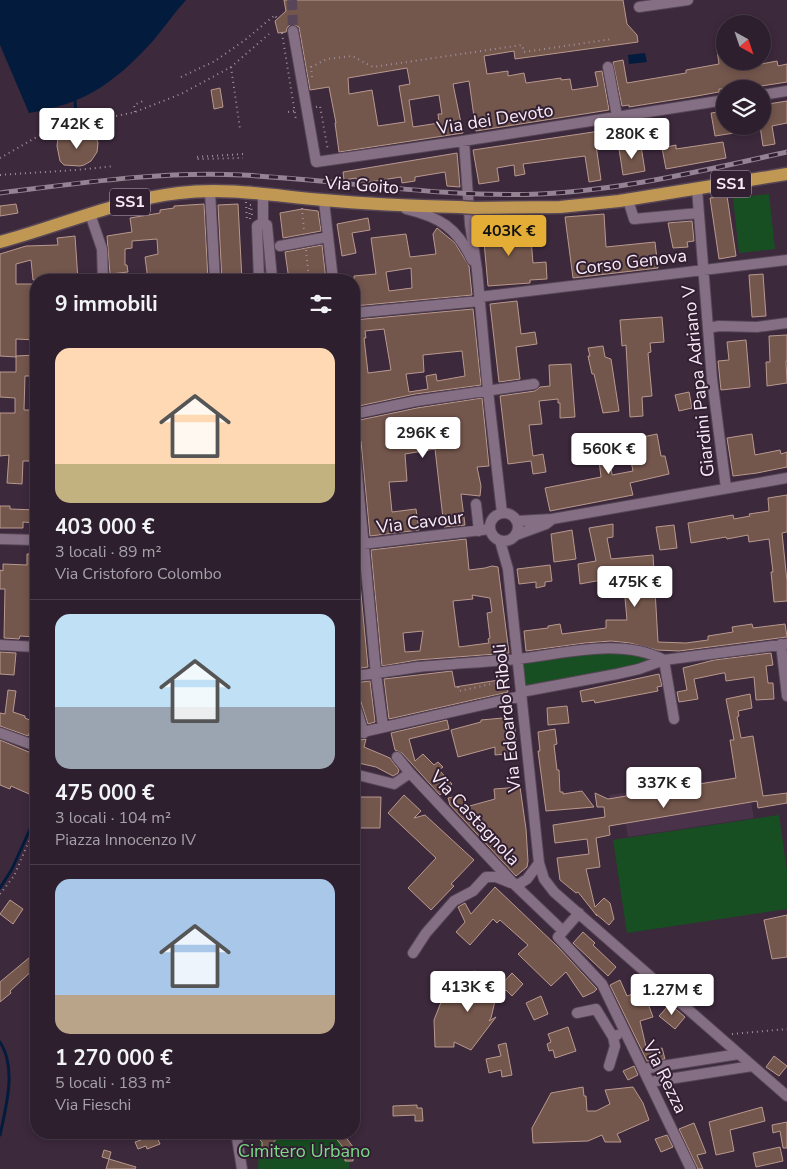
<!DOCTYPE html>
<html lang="it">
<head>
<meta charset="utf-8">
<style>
  body { margin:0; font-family:"Nunito Sans",sans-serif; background:#392c39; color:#f1f3f6; height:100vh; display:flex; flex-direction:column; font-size:19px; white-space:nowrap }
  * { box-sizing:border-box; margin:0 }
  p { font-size:16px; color:#a7a2aa }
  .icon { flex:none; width:28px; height:28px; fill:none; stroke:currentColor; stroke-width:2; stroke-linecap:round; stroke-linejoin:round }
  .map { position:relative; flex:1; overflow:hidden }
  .side { position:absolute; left:30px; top:274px; width:330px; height:865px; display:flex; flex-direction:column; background:#2d1f2d; border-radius:20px; box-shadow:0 2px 8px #0003,0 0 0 1px #483d49 }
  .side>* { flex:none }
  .needle { width:32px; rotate:140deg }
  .tools { position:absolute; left:716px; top:15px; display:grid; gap:10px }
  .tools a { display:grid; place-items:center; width:55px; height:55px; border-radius:50%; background:#2d1f2d; box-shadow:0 2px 8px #0003,0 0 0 1px #483d49; font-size:25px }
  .price { position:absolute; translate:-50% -42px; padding:0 11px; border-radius:5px; background:#fff; color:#222; font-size:16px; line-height:32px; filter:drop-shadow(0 1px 2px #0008) }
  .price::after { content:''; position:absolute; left:50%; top:30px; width:15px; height:11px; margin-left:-8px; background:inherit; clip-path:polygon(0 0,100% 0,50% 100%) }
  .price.active { background:#e4ad35; color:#111 }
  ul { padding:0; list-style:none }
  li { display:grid; align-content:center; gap:10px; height:265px; padding:0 25px }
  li+li { border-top:1px solid #483d49 }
  li span { display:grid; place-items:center; height:155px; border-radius:15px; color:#555 }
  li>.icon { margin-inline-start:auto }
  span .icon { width:90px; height:90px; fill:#fffc; stroke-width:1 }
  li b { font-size:21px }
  h2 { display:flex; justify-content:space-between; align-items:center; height:60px; padding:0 25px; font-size:21px }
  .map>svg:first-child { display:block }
</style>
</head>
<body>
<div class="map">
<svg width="787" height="1169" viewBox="0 0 787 1169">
  <rect width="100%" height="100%" fill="#3c293c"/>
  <!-- built -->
  <path fill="#4a324a" d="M760,774L763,789L749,791L754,818L628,837L625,820L613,822L609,795Z"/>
  <!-- green -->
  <path fill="#174f22" d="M769,194L775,249L739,253L733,198Z
    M588,650L634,652L659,660L640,666L523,689L520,662Z
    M779,815L787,871V909L627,933L613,840Z
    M260,1133H339L351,1148L349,1169H258Z"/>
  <!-- water -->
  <path fill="#031c3d" d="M0,0H186C174,13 164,28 152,42C114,83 85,104 29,113L0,45Z
    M645,53L647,62L629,64L628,55Z"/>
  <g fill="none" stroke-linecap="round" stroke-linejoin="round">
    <!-- stream -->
    <path stroke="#031c3d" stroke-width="3" d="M75,101L76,114
      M0,888L12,869L36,816
      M0,1042C17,1068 6,1107 0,1135"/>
  </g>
  <!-- building -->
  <path fill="#73564c" stroke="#b9998e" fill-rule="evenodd" d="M284,0H623L627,24L637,35L638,42L515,59L514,51L484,56L487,74L508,71V76L524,73L526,83L561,78V80L570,79L572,90L598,86L595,72L602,71L609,110L476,131L469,81L453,84L463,133L339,152L335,123H336L329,87L310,90L299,27L291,24L287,28L286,32L278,33L275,21L286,11ZM407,68L410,84L399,86L405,122L378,126L372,90L349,94L348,78ZM439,95L442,114H438L439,123L413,127L409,100Z
    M725,42V61H756V65L777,61L778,66L787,64V82L742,89H719V92L691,97L629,107V105L622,106L613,62L623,60L627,83L686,73V70L719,64L716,43Z
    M220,88L223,107L214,109L211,90Z
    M787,101V123L772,126L775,144L763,146L760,126H762V105Z
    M725,111V126H747V131L715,136L711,113Z
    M600,131L602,144L596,145L601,180L589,182L585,156L523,164L525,174L515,176L514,165L497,168L499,181L479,184L473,150Z
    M58,137H96L98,143L97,152L91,161L84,165L80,166L64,165L60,161L57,146Z
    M723,142L726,158L666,169L662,148L676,145V149Z
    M641,146L645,171L623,175L619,149Z
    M457,153L460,187L447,186L445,172L415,177V181L402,183L401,177L369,182H357L356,178L344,180L343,172Z
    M727,196L736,256L719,259L710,198Z
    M16,204L18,213L0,216V206Z
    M204,204L208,280H148L145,257L158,254L157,239L132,241V248L125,249V265H127L128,272L110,274L107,236L132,232L130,218L160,213V210L174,208V206Z
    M238,204L242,280H222L218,205Z
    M302,209L318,211L321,231L283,238L280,213Z
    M604,214L606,247L655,242L658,268L573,278L565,217Z
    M368,218L370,230L352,233L356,253L342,256L337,224Z
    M482,220H505L509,242L531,239L533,263L546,262L547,279L530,280V283L488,286Z
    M692,221L694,241L687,242L688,247L673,248L668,223Z
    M437,228L455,243L469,266L472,295L354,306V276L376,274L371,238L406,234L410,257L436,254L433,234ZM411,268L412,288L389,291L386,272Z
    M75,236L78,280H33L31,260L16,264V284H36V340L16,339V357L0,356V254L26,246L58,245L57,238Z
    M322,245L326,280H289L285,252Z
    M763,274L766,316L752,317L749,275Z
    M517,301L521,334L535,332L537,344L516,347L520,379L499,382L490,304Z
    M473,309L481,385L415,394L354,407V320ZM384,329L391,370L368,373L364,338H366L365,331ZM462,351L465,376L437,381L436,374L426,376L428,389L409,392L406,374L424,372L423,355Z
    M662,317L664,342L650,343L651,352L648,353L652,396L642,397L643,416L630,417L626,345L622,346L620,320Z
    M787,335V361H786L787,383L767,386L766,362H770L769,336Z
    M746,340L750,387L721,390L718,361L729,360L727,342Z
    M603,346L605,357L611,359L619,411L603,413L594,374H592L588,356H590L588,348Z
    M36,355V376H25L24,410H36V461H23L22,484L7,483L9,455L0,456V413H15V398L0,397V372H16V356Z
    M571,364L575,417L560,418V403H558V399L539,401L542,424L529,425L533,456L543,454L546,472L533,474L531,461L508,464L500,396L535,391L540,387L550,386L549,365Z
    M689,392L692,408L679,411L675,395Z
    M482,398L489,466L477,467L481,486L480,496L461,494L465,525L444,527L435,449L405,454L407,481L389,482L392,512L416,509L419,530L370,536L361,441L356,436L355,421L417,408Z
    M657,434L661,456H665L669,474L630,483L633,495L550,511L545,488L601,477L599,460L582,463L579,443L608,439L612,475L633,471L631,461H637L633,439Z
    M752,434L755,455L780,450L781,454L787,452V467L757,473L733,476L727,438Z
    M787,495V532L782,533L787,581V601L774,602L771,572H773L769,539L749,542L748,535L727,539L726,537L691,543L688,523L733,515L734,519L750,516L749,514L769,511L768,498Z
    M0,506H10V509L36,510V523L23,522V528H0Z
    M613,524V537L607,538L611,559L653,555L658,642L686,643L708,640V636L733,632L732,627L752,624L753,628L785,624L787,637L679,651L657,650L630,643L611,641L585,643L526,651L524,631L548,628V626L560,624L562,634L606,628V620H627L623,576L580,584L578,564L596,561L589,528Z
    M674,525L677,548L660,550L656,527Z
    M572,530L576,559L554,562L551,534Z
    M466,539L469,570L485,568L492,566L498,567L509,653L417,660L382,666L371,550ZM472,595L490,598L492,612L487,613L490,638L488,639L489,643L459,647L453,601L473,599ZM423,631L420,651L405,652L403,633Z
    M354,552H357L368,667L354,669Z
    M27,554H36V637L20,636L19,639L4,638L5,589H0V570L3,571V564L27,565Z
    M550,565L552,581L545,582V586L536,588V582L519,584L517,569Z
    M0,652L16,653L14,675L0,674Z
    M771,653L773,665L766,666L768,683H773L774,699L756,700L754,677L726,681L725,673H723L694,679L698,699L679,702L677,692L687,690L683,668L714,660Z
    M452,671L455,687L505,679L508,692L389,719L384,679Z
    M659,674L662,686L657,687L658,691L595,703L594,700L582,702L580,691Z
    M370,681L375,722L368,724L360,699L358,697L354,695V683Z
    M8,690L16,691L13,712L25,716V718L34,722L28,736L0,726V713L5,714Z
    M750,694L752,708L738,711L739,716L737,717L741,738L753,736L763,796L787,793V803L758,808L757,801L609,826L610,835L596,838L600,867L586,869L595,907L604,898L610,903L614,919L609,925L596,914L597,916L578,892L576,893L560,880L557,858L589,854L587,839L555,843L553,825L605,817L604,807H597L595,793L608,799L736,778L730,740H734L726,699Z
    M567,706L569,723L548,725L547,708Z
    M514,717L517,753L495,755V747L458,757L451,730L481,722V720Z
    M447,720L449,729L409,739L415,761L423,754L434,765L438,762L443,767L439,770L452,784L440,795L402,753L395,750L391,733Z
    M555,729L557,744L554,745L557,770H559L560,792H563V794L582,791L594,807L546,811L538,751H540L538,732Z
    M366,739L364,747L390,758L399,770L398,773L393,776L376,767L354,762V741Z
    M0,740L36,755V797L11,786L10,789L0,785Z
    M520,787L526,829L528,861L527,867L516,876L450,805L448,798L464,795L466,807L495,799L494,789Z
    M404,795L421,811L414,818L425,815L474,860L451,884L454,886L431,910L408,888L436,858L388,813Z
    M354,797H381L380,828H354Z
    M495,887L558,947L595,987L597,989L594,992L583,997L566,972L551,986L518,954L528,945L500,920L497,923L493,919L470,945L456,932L465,922L458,907L465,903L471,914Z
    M10,900L23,909L13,924L0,914Z
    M787,915V957L772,959L764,920Z
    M583,932L595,943L593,945L616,967L608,976L573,943Z
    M36,952V967L10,991L11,993L0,1002V982Z
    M474,971L484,974L476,994L490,997L512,973L523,984L512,996L506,990L495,1001L491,1018L489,1021L496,1017L471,1050L454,1042V1047H435L434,1020L447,987L466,991Z
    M620,980L627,996L643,990L653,1017L640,1021L647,1051L662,1048L665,1059L647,1061L610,985Z
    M541,996L548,1014L534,1020L526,1003Z
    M670,1004L685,1017L675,1029L659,1016Z
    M568,1027L576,1051L555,1058L553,1050L549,1051L547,1044L551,1042L548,1034Z
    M506,1043L512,1075L502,1077L501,1070L489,1073L486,1059L501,1056L498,1045Z
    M774,1056L787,1066L779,1076L766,1067Z
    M634,1066L638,1075L628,1080L623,1071Z
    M583,1087L584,1096H586L587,1111H596L610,1104L605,1090L633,1087L643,1103L649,1120L617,1134L621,1142H605L602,1135L588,1141L533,1143L532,1128L551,1093Z
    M417,1105V1108H422L423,1121H415V1115L393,1116V1106Z
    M762,1107L765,1121L730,1130L734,1151L716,1155L709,1122Z
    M787,1122V1148H783L780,1131L773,1133L772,1125Z
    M694,1123L706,1153L697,1155L703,1169H698L679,1129Z
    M138,1132H155L160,1144L147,1149L146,1146L138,1149L135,1142L141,1140Z
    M263,1132H283L270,1146L269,1157H262V1142L258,1138Z
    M331,1132H342L353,1147V1161H345V1150Z
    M667,1135L673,1147L661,1152L655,1139Z
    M780,1147L783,1161L756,1167L753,1153Z
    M104,1150L111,1152L109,1159L136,1167L135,1169H106L109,1159L102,1157Z"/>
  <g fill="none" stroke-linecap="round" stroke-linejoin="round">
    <!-- minor-tunnel -->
    <path stroke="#584658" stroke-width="10" stroke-dasharray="10 5" stroke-linecap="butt" d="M292,0L293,31"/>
    <!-- minor casing -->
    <g stroke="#564656" stroke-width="12">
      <path id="minor" d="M639,7L688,0
        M293,31L316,162L456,142L725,100
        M608,67L617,116
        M762,95L787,91
        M464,141L470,224L477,270L488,391L502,513
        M697,189L712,379L726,488
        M210,192L215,280
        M628,200L634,219L699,213
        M324,201L333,280
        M406,209C439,217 457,227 472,260
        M90,214L102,249L103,280
        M263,222L267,225L272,278L259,279L257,226L263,222V195
        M280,246L328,237
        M479,297L787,260
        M354,313L480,301
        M708,328L719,326L757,327L787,323
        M354,414L416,401L534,384
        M354,442L376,674L383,727
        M476,504L479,531
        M490 527a14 14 0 1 1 28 0a14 14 0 1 1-28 0Z
        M517,521L552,519L787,478
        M516,535L546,524L551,520
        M0,539L36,540
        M500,541L508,569L539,863L544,879L554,892L787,1096
        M354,545L490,529
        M781,644L787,696
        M0,645L36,647
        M664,660L674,719
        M354,676C375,674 397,670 418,667C451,664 485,662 517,659C564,654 620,637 664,660
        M521,692L617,674L639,669L664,660L787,644
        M354,702L364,733
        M0,733L36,746
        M354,734L521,696
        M397,757L410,773L516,886L563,931
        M354,774L394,784L410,773
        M516,886L527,879L539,863
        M579,913L558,937L602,984L691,1169
        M413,953L426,933L454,901L473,891L486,877H496L511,883
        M577,1013L596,1009L613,1037
        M609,1066L615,1046L613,1037L617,1035
        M643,1069L739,1054
        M650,1082L752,1066
        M236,1132L242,1169"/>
    </g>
    <!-- major casing -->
    <g stroke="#564656" stroke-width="15">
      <path id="major" d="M475,208L560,207L619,201L787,174
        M0,242C60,226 117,200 179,193C227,187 275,196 323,200C368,204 413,206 459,207"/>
    </g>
    <!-- path -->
    <path stroke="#a0909f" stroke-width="2" stroke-dasharray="1 4" stroke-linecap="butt" d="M282,33L296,120
      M231,67L240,129
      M181,77L215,61L245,40L275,15L277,19
      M312,77L311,67L327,59L352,56L373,67L522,45L524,52L612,39
      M316,107L320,106L328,151
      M135,112L134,105L143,101
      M288,112L294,111
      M243,154L196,157L197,159L243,158
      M0,158L49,130L135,112L181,94L231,67L269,34
      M0,175C38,172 76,171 114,166
      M246,202L247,222
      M302,208L304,231
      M250,219L249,205H251L252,215H254
      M306,250L309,280
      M358,423L359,433
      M458,687L459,691L510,680
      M0,894L14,876L36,825
      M732,1034L787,1029"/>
    <!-- minor -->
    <use href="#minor" stroke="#856f84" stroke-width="10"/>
    <!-- major -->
    <use href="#major" stroke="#c09853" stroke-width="12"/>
    <!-- rail casing -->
    <g stroke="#938393" stroke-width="5">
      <path id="rail" d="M0,193C80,183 161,171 242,175C341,180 440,198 540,194C623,190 706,170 787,152"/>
    </g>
    <!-- rail -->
    <use href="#rail" stroke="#322032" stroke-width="3" stroke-dasharray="9" stroke-linecap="butt"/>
    <!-- major-bridge casing -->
    <g stroke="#564656" stroke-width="15" stroke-linecap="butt">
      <path id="major-bridge" d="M459,207L475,208"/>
    </g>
    <!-- major-bridge -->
    <use href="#major-bridge" stroke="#c09853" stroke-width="12"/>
  </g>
  <g text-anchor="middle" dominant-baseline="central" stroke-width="4" stroke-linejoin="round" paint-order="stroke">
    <!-- shield labels -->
    <g fill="#322032" stroke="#bdafbd" stroke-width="1">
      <rect x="711" y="170.5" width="40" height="27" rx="4"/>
      <rect x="110" y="188.5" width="40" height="27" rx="4"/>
    </g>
    <g font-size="16" font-weight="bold" fill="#f9ecf8">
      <text x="731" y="184">SS1</text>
      <text x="130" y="202">SS1</text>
    </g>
    <!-- street labels -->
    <g font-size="18" fill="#f9ecf8" stroke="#322032">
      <text transform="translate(495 119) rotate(-9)">Via dei Devoto</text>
      <text transform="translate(362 185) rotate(4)">Via Goito</text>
      <text transform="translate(631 262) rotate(-7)">Corso Genova</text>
      <text transform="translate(698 381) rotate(-96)">Giardini Papa Adriano V</text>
      <text transform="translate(420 522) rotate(-7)">Via Cavour</text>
      <text transform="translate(507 718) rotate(-96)">Via Edoardo Riboli</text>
      <text transform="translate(475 818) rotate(47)">Via Castagnola</text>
      <text transform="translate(665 1077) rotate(64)">Via Rezza</text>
    </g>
    <!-- park labels -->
    <g font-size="18" fill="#7bdb88" stroke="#322032">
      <text x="304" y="1151">Cimitero Urbano</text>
    </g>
  </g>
</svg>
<div class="tools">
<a><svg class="needle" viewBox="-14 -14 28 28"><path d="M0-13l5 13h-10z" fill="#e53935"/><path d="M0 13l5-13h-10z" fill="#a7a2aa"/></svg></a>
<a><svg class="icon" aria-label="layers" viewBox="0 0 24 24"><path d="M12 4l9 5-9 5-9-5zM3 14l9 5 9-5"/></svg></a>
</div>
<b class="price" style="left:77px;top:150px">742K €</b>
<b class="price" style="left:632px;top:160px">280K €</b>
<b class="price active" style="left:509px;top:257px">403K €</b>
<b class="price" style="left:423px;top:459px">296K €</b>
<b class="price" style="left:609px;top:475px">560K €</b>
<b class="price" style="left:635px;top:608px">475K €</b>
<b class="price" style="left:664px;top:809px">337K €</b>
<b class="price" style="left:468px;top:1013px">413K €</b>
<b class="price" style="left:672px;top:1016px">1.27M €</b>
<section class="side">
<h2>9 immobili<svg class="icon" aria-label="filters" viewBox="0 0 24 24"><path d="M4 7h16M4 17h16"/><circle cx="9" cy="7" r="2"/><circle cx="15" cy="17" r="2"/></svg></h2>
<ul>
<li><span style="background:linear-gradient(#ffd9b3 75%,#c2b280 0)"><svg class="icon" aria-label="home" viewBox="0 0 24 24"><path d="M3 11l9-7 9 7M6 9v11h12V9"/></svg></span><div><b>403 000 €</b><p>3 locali · 89 m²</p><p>Via Cristoforo Colombo</p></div></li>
<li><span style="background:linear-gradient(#bfe0f5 60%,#9aa5b1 0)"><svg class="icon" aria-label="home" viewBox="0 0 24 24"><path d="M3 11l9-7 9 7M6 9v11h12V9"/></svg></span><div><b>475 000 €</b><p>3 locali · 104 m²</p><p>Piazza Innocenzo IV</p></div></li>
<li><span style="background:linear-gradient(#a9c7e8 75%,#b9a48a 0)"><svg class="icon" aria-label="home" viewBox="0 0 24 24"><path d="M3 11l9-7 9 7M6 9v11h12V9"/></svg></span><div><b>1 270 000 €</b><p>5 locali · 183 m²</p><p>Via Fieschi</p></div></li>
</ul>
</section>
</div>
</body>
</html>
